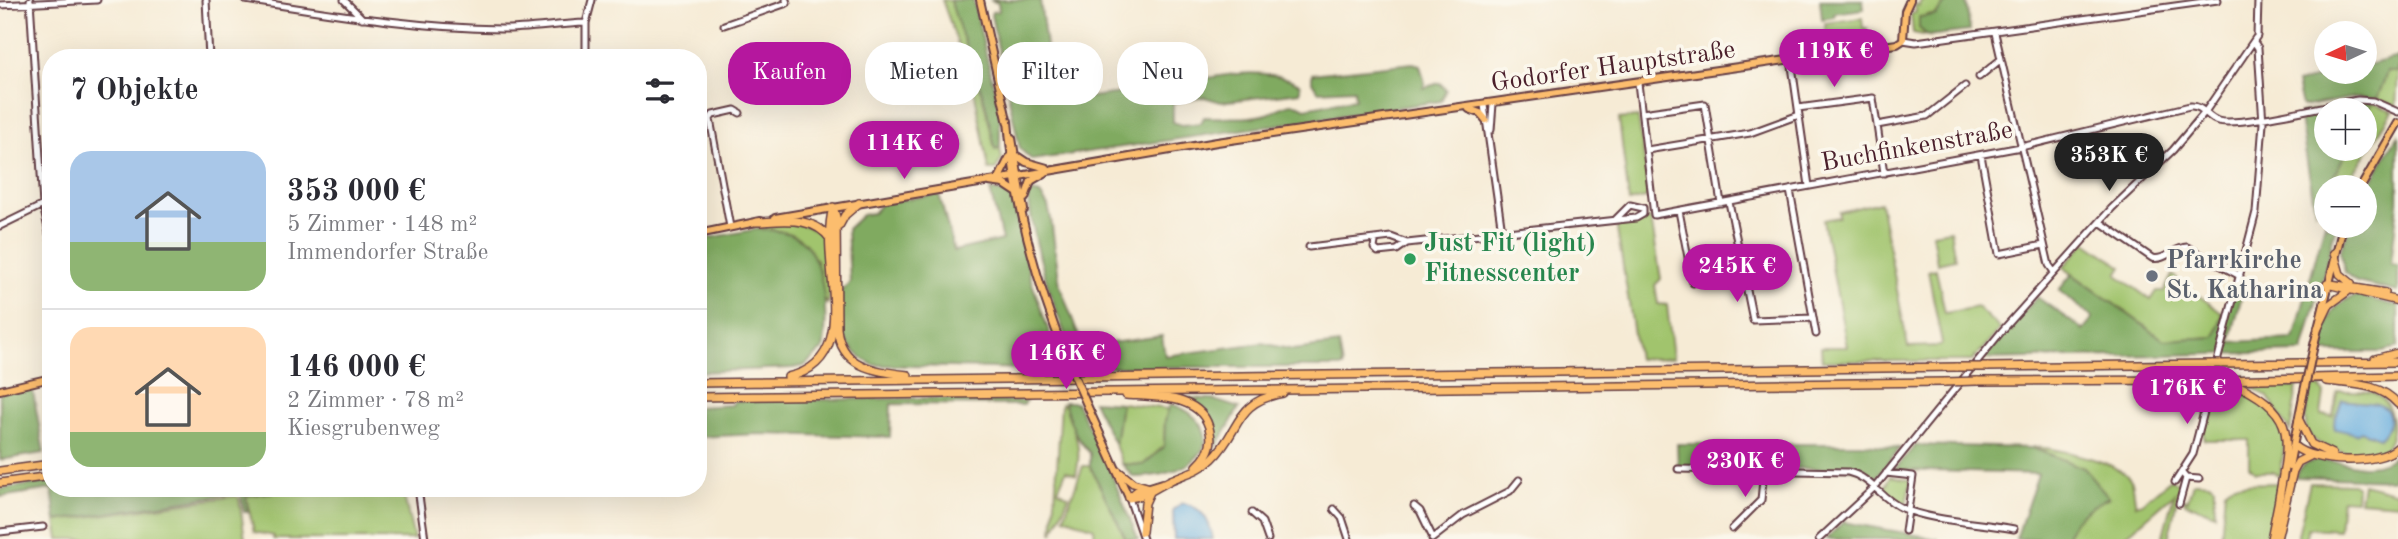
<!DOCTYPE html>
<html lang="de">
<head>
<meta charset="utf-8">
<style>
  body { margin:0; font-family:"Old Standard TT",serif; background:#f7f7f7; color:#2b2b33; height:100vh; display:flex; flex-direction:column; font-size:26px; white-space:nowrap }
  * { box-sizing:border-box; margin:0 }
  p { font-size:23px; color:#7c7c81 }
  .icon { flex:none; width:38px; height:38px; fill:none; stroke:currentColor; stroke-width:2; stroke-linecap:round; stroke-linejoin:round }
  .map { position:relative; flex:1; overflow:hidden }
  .side { position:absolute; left:42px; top:49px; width:665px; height:448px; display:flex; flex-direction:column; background:#fff; border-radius:28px; box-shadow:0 7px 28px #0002 }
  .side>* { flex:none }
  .top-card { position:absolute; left:728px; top:42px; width:665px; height:63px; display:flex; gap:14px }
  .needle { width:46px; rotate:266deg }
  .buttons { position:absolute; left:2314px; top:21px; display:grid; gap:14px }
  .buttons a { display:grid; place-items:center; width:63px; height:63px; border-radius:50%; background:#fff; box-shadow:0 7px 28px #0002; font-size:35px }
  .price { position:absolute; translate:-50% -60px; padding:0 16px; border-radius:24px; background:#b5179e; color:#fff; font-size:23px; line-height:46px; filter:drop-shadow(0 2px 4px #0008) }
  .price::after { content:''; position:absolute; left:50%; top:42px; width:21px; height:16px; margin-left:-10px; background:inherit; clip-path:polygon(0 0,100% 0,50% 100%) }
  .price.selected { background:#222; color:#fff }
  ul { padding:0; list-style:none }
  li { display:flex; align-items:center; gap:21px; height:175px; padding:0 28px }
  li+li { border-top:2px solid #e1e1e2 }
  li span { display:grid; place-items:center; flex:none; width:196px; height:140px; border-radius:21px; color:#555 }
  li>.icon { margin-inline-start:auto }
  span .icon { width:84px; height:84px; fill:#fffc; stroke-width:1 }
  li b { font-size:30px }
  h2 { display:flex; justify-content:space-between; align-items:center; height:84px; padding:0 28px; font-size:30px }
  .chip { padding:0 24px; border-radius:28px; background:#fff; box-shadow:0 7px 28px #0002; font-size:24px; line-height:63px }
  .chip.selected { background:#b5179e; color:#fff }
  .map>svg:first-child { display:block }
</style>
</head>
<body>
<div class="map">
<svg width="2398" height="539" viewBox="0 0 2398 539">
  <rect width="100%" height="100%" fill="#fbf7ec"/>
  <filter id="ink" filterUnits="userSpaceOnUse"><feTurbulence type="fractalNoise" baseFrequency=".0143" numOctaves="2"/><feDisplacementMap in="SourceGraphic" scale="14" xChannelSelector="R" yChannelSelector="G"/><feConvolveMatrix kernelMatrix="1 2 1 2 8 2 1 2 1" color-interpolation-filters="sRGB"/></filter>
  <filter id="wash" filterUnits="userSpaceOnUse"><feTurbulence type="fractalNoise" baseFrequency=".00686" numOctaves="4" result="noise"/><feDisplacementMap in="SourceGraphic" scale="28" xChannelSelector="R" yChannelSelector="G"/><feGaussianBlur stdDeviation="1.57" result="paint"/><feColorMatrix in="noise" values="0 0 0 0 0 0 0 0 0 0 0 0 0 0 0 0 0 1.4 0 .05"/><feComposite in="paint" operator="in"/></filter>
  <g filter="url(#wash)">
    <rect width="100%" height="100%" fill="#f6ebd5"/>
    <!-- green -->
    <path fill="#a1c46d" stroke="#76724c" stroke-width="2" fill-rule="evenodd" d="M942,0H950C970,48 984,97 995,148H1000L1002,159L995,170H989L974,89Z
      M1921,0H1948L1935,15H1927L1919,28L1928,36L1913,33L1911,14L1916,12L1915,6L1916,4L1919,6Z
      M1862,18L1863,28H1867L1861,41L1826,42L1825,23Z
      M2387,72H2398L2396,106L2377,99Z
      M2372,103L2393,111L2345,187H2327L2348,149H2364V117Z
      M1638,117L1649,190L1646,198L1629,202L1619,119Z
      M1880,202L1908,347L1940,346L1942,344L1928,271L1936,269L1945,313L1977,307L2000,329L1972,361H1822L1821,347H1847L1823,220L1839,217V212Z
      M1651,219L1661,279L1655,285L1658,304L1667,305L1673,358L1638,359L1616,223Z
      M782,223C819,224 828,233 829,270C829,281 831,293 828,304L823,298L816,259L776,231L757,229Z
      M1950,230L1955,259L1937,263L1932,233Z
      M2086,242L2122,267L2117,275L2151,300L2157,291H2164L2172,275L2223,314L2215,337L2164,340L2063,267Z
      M2250,386L2297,387L2290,431L2268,397Z
      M2312,386L2320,387L2324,394L2321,415L2333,416L2337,392L2340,391C2350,391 2363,390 2373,393C2394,402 2398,433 2385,448C2368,460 2321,452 2309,434C2301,421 2309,401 2312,386ZM2342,400L2377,404L2379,438L2360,431L2335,429L2334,423Z
      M2220,388C2248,388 2281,408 2284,438C2285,450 2281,464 2280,476L2273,472H2255L2249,466V440H2205L2203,432Z
      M1121,403L1168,409L1165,420L1164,446L1143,465L1122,464L1115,445Z
      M1061,404L1065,405C1074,433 1083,445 1076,475L1066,471L1058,490L1069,496L1053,533Z
      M2032,447C2053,447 2123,462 2132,482C2134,488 2134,498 2136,505L2142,503L2171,479L2176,483L2181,482L2168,539H2162L2174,494L2122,539H2066C2074,516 2088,509 2108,497L2084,468Z
      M1083,466H1090L1126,539H1095L1094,528L1064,517Z
      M1891,476L1911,480L1906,504L1894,499L1884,489Z
      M2193,482L2210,483L2215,487V514L2185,503L2183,499L2188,500Z
      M2279,483L2267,539H2221L2225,489L2234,484Z
      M2310,483L2353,484L2357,488L2356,500L2342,499L2339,530L2308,528L2305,539H2297Z
      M2363,484L2398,493V504L2360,501Z
      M301,488H402L414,539H273L274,536L254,532L246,496Z
      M236,496L239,498L245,539H59L56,521Z"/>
    <!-- forest -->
    <path fill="#80aa60" stroke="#656446" stroke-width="2" d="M950,0H973L1000,112V148L995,149L985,102Z
      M990,0H1040L1052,92L1061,101L1143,90L1150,96H1159L1165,87C1206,78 1261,63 1300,84V92L1221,102L1204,97L1173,103V122L1182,125L1201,123L1204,117C1224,117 1250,120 1270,113C1283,107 1291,99 1305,108L1355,99L1354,89L1318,91L1312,82V74L1413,63L1420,65L1425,84L1423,88L1440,83L1446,90L1441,101L1032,160L1020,149L991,15L992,12L999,11L998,3Z
      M1820,0H1863L1864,9L1834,13L1835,17L1822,19Z
      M1948,0H1966L1970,31L1928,36L1919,28V17L1936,15Z
      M2398,57V72H2387L2377,99L2357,97L2302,107L2297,83L2343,72H2364V66Z
      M2351,102L2372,103L2364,117V110H2326V149H2348L2315,210L2299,113Z
      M2398,135V201L2391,264L2398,265V292L2357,282L2345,273L2340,252L2350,226H2364V194Z
      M990,190L1012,194L1030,277L1060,364L1056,370H1046L1038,345H1033L1036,363L1029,369L873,365C838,345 840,329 841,291L850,282L847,229L862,215L873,213L882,203L939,194L954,251L1002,240Z
      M1032,192L1040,194L1048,206L1051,219L1060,286L1083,347L1162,336L1165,356L1262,343L1293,350L1339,344L1343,367H1078C1053,305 1037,262 1028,196Z
      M2326,219V226H2336L2303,352L1983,359L2037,297L2083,330L2093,318L2059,290L2072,274L2164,340L2215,337L2235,277L2246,279L2230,342L2294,339Z
      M757,229C769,230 784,230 795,236C826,252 829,320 823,349L804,366L793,368L698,372V240Z
      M2358,296L2398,306V347L2383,352H2320C2326,327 2329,301 2358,296Z
      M32,386L44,453L0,460V393Z
      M937,398L1026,401L1024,405L891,404L890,437L759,434L698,437V407L732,405L734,401Z
      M1183,398L1211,399L1239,408L1216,448C1217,417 1210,411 1183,398Z
      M1093,401L1121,403L1115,445Z
      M1064,402H1076L1107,463L1138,539H1126L1090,466V453C1075,438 1070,421 1064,402Z
      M1170,404C1195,410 1220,436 1195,459C1180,473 1153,477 1133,477L1122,464L1143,465L1164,447L1165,420Z
      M1677,444H1865L1900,448L1875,479L1853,469L1678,467Z
      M1916,445L2032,448L2084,468L2109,497C2088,508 2073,516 2066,539H2016L2038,474L1894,470Z
      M2398,454L2393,480L2296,477C2305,448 2345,466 2367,466C2379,466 2388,461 2398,454Z
      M51,482V488H301L246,496L248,512H244L241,494L236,493L56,521L52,489L0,497V489Z
      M1843,522L1939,539H1826Z"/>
    <!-- water -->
    <path fill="#67adde" stroke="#586684" stroke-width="2" d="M2342,400C2353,402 2365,402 2376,404C2395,408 2392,429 2379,438L2361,431L2356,434L2335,429L2334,423Z
      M1182,503C1201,506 1210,521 1213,539H1174L1173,510Z"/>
  </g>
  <g filter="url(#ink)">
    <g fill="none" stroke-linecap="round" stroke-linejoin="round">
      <!-- minor casing -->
      <g stroke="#643e44" stroke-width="9">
        <path id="minor" d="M30,0L43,205L51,243
          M206,0L209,58
          M245,0C330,13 415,28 501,29C529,29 558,24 586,23
          M344,0L362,18
          M0,5L97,0
          M724,25L787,3L786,0
          M1995,33L2049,265L2054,272
          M1903,40L1916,42L2218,0
          M586,58V23L592,0
          M1791,59L1809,186
          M1979,77L2000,60
          M1638,83L1654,215L2021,147L2190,106C2203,105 2207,118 2218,121C2239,127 2331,104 2358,100L2373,101L2398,112
          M1484,105L1502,232
          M1798,108L1873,98L1884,173
          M1642,113L1705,104L1721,203
          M1877,125L1927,116L1965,86
          M1491,130L1493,104
          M1647,150L1750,133L1799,115
          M1981,155L1999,254L2044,245
          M1790,190L1816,334
          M1729,202L1753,320L1813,318
          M1679,211L1693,283
          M2100,222L2152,258C2165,261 2173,248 2187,247L2240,276
          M0,226L43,205
          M730,227L710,119L713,115L735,110L740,113
          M1375,242L1374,248L1378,252L1397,250L1407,243L1636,218L1643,214V208L1630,205L1615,220
          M1309,247L1391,237L1407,243
          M1678,469L1848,472C1871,477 1881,499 1902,508C1935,522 1978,522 2014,529
          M1886,473L1913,476L1905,531
          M2186,478L2199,479
          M2175,482L2193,454L2256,212L2263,123L2258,48L2254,42
          M418,488L425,539
          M1129,498L1143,539
          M2179,504L2186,478L2182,473
          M1414,506L1420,511L1433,538
          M1334,509L1342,518L1349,539
          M1252,513L1262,522L1268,539
          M1732,529L1761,500L1764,470
          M0,532L43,527
          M1432,539L1463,515L1510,491L1519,480
          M1819,539L1875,487L2001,332L2112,208L2173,150L2205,112L2257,36L2258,0"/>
      </g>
      <!-- major casing -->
      <g stroke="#643e44" stroke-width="10">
        <path id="major" d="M980,0L1008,124
          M1469,109L1480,113L1486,120
          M1008,121C1014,202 1036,281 1066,357
          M1012,138L1024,210
          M1017,156L1026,162L1047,168
          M999,178L1009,158
          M989,182L1004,184L1016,192
          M2361,187L2398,123
          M1025,198L1031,181L1045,173
          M775,218L1217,142L1897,44L1903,40L1905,11L1910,0
          M698,234L761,221
          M2314,345L2343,226
          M0,390L51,378
          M1091,414L1129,498
          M2289,467L2303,396"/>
      </g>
      <!-- highway casing -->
      <g stroke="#643e44" stroke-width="10">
        <path id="highway" d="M833,207L836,217L837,328C841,368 874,371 908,375
          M757,222C783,221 814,215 831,240
          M839,226L845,215L859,203
          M2334,253L2340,274L2351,283
          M2327,284L2398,301
          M2331,284L2385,293
          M2318,328L2329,305L2347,292
          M2375,359L2398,353
          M2220,364L2398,362
          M1987,367L2213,364
          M788,377C866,360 817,263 833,208
          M2216,380L2398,376
          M1977,381L2209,380
          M2229,381C2296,412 2291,432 2279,498
          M2326,381C2352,384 2380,383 2398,404
          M698,383L1957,367
          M1126,395C1155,397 1204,394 1210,432C1213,445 1207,457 1197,466
          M698,397L1945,382
          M2299,420L2311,444L2332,454
          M2294,446C2313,463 2379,466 2398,447
          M0,471L51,464
          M1118,471L1133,483L1147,487
          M0,483L51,476
          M1130,497L1137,491L1163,483
          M1129,498C1145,497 1155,488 1169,481C1183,474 1200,471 1212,459C1242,430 1233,402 1283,393
          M1142,532L1145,503L1150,492
          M2271,539L2280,494
          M2277,539L2293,471L2298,462L2310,456"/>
      </g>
      <!-- minor -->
      <use href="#minor" stroke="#fff" stroke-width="5"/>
      <!-- major -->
      <use href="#major" stroke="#fcbd6e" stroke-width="6"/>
      <!-- highway -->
      <use href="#highway" stroke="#fcbd6e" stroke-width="7"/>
      <!-- major-bridge casing -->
      <g stroke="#643e44" stroke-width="10" stroke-linecap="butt">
        <path id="major-bridge" d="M1066,357L1091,414
          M2303,396L2314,345"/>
      </g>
      <!-- highway-bridge casing -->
      <g stroke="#643e44" stroke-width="10" stroke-linecap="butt">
        <path id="highway-bridge" d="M2213,364H2220
          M1957,367H1987
          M2209,380H2216
          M1945,382L1977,381"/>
      </g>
      <!-- major-bridge -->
      <use href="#major-bridge" stroke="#fcbd6e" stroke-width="6"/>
      <!-- highway-bridge -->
      <use href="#highway-bridge" stroke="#fcbd6e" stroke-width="7"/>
    </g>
  </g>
  <!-- markers -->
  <circle fill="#2e9e5b" stroke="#fbf7ec" stroke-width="2.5" cx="1410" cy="259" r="7"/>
  <circle fill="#6b7280" stroke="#fbf7ec" stroke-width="2.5" cx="2152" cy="276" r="7"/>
  <g text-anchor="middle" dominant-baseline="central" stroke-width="7" stroke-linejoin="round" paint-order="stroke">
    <!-- street labels -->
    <g font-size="26" fill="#4a1f2b" stroke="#fbf7ec">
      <text transform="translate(1613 67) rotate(-8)">Godorfer Hauptstraße</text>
      <text transform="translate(1917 147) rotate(-10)">Buchfinkenstraße</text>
    </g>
    <!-- leisure labels -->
    <g font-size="26" font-weight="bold" fill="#27864d" stroke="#fbf7ec" text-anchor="start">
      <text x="1424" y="244">Just Fit (light)<tspan x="1424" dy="30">Fitnesscenter</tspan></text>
    </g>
    <!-- worship labels -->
    <g font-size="26" font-weight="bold" fill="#5b616d" stroke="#fbf7ec" text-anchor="start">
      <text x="2166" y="261">Pfarrkirche<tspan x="2166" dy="30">St. Katharina</tspan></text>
    </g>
  </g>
</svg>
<div class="buttons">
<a><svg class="needle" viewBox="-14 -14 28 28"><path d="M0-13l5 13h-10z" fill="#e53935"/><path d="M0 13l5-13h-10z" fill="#7c7c81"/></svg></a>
<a>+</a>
<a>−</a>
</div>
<b class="price" style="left:1834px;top:89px">119K €</b>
<b class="price" style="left:904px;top:181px">114K €</b>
<b class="price selected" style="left:2109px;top:193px">353K €</b>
<b class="price" style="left:1737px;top:304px">245K €</b>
<b class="price" style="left:1066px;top:391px">146K €</b>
<b class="price" style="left:2187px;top:426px">176K €</b>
<b class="price" style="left:1745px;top:499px">230K €</b>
<div class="top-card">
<a class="chip selected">Kaufen</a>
<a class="chip">Mieten</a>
<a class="chip">Filter</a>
<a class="chip">Neu</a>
</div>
<section class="side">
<h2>7 Objekte<svg class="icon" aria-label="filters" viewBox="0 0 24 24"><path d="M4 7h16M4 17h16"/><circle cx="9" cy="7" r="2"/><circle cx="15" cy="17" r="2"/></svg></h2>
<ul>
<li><span style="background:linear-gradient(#a9c7e8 65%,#8fb573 0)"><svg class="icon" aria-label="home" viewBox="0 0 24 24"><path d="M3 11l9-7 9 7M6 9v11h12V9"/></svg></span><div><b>353 000 €</b><p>5 Zimmer · 148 m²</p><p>Immendorfer Straße</p></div></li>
<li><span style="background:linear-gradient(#ffd9b3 75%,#8fb573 0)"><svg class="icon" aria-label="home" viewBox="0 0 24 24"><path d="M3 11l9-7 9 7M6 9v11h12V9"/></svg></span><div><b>146 000 €</b><p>2 Zimmer · 78 m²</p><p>Kiesgrubenweg</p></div></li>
</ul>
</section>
</div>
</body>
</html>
